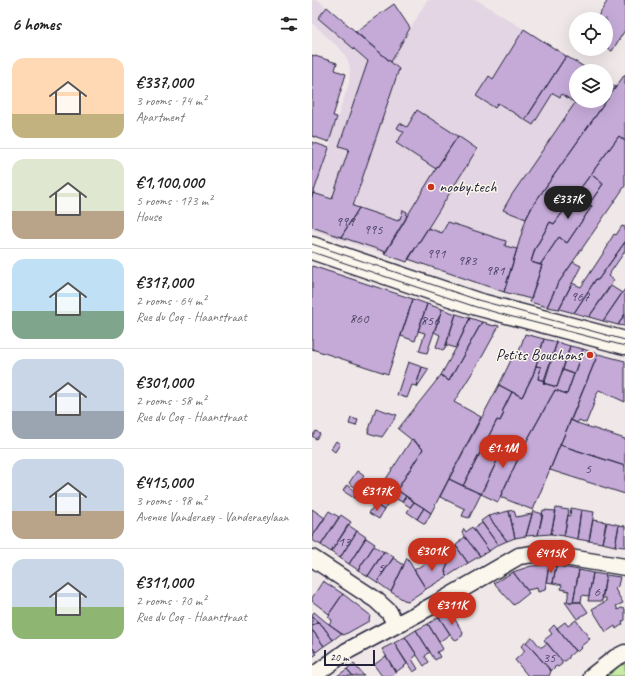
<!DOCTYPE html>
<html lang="en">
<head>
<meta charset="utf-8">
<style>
  body { margin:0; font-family:Caveat,sans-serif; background:#f2f2f2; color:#222; height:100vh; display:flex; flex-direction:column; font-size:15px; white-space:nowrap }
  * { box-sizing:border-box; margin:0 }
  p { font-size:13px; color:#767676 }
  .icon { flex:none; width:22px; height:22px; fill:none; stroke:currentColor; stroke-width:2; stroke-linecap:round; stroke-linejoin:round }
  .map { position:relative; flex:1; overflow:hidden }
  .drawer { display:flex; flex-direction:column; background:#fff; width:312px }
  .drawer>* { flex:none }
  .buttons { position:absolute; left:257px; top:12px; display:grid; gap:8px }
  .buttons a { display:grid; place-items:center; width:44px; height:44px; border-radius:50%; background:#fff; box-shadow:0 4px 16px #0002; font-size:20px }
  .scale { position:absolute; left:12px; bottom:10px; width:51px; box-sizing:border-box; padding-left:4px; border:2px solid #22223b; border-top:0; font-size:11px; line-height:14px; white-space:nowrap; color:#22223b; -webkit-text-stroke:3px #fbf7ec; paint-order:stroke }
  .price { position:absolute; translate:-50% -34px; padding:0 9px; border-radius:14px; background:#c8321e; color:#fff; font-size:13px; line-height:26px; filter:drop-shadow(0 1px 2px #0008) }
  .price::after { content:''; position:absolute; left:50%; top:24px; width:12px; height:9px; margin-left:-6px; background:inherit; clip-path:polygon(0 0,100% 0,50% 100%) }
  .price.on { background:#222; color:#fff }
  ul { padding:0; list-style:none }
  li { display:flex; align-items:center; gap:12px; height:100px; padding:0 12px }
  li+li { border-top:1px solid #e0e0e0 }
  li span { display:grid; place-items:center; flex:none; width:112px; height:80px; border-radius:12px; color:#555 }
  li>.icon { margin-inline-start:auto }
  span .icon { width:48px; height:48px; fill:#fffc; stroke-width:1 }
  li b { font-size:17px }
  h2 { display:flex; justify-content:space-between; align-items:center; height:48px; padding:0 12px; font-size:17px }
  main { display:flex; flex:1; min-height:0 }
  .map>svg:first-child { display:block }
</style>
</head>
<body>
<main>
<section class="drawer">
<h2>6 homes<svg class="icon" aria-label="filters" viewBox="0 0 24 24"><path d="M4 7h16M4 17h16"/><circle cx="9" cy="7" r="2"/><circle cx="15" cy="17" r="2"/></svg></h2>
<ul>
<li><span style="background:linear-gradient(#ffd9b3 70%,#c2b280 0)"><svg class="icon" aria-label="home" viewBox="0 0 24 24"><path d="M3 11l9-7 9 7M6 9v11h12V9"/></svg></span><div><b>€337,000</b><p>3 rooms · 74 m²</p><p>Apartment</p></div></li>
<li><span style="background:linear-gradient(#dfe7d0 65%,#b9a48a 0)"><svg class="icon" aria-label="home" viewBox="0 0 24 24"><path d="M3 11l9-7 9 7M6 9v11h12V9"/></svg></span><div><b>€1,100,000</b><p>5 rooms · 173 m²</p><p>House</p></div></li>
<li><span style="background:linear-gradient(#bfe0f5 65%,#7fa58c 0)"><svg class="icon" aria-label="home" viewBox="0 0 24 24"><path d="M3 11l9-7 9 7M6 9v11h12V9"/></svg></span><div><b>€317,000</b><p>2 rooms · 64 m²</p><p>Rue du Coq - Haanstraat</p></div></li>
<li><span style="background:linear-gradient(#c9d6e8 65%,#9aa5b1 0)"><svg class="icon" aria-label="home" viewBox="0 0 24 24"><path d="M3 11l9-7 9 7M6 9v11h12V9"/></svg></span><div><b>€301,000</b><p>2 rooms · 58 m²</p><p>Rue du Coq - Haanstraat</p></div></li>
<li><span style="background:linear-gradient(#c9d6e8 65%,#b9a48a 0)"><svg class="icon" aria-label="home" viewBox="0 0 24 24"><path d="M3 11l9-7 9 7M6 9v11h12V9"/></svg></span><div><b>€415,000</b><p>3 rooms · 98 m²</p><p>Avenue Vanderaey - Vanderaeylaan</p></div></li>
<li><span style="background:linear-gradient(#c9d6e8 60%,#8fb573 0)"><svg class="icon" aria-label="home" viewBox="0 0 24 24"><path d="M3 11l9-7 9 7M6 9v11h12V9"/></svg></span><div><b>€311,000</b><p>2 rooms · 70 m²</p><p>Rue du Coq - Haanstraat</p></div></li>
</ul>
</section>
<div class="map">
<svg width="313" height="676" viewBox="0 0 313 676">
  <rect width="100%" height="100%" fill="#f0e8e8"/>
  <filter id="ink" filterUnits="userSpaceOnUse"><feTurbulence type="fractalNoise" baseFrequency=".025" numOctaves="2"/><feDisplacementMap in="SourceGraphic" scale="8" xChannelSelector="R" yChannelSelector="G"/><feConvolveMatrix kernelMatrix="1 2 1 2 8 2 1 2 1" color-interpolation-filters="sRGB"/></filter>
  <g filter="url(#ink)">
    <!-- built -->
    <path fill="#e3d5e3" d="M0,0H6L79,62L115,0H165L279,71H264V101H294V81L304,87L192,292L96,259L95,262L0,230V197L19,143L17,142L37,83L38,71L37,63L33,55L28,49L0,23Z"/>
    <!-- green -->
    <path fill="#c6eba5" stroke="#748670" d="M313,661V676H294L311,662Z"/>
    <!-- building -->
    <path fill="#c5aad8" stroke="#22223b" d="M296,0H313V30L300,51L294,48V19H284Z
      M82,4L98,28L79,62L43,32Z
      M15,7L87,69L41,206L47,208L29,237L0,227V197L1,193L20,199L37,149L27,146L56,61L6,18Z
      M212,29L254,56L213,120L186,103L183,108L164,96L177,76L181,79Z
      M0,55L25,63L23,70L34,74L21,116L25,117L17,142L0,136Z
      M254,56L279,71H264V101H294V81L304,87L221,205L214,219L191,210L199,196L263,103L250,94L248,97L241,93L221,125L213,120Z
      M313,74V141L307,136L242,224L238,222L223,249L219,262L230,265L219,299L192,292L214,219L221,205Z
      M105,110L146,136L124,169L84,143L92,132L85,128L88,123L95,127Z
      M146,136L165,149L116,228L95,262L72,254L124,169Z
      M307,136L313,141V186L245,285L235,307L218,302L230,265H228L247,237L255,243L280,206L277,204L291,184L279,174Z
      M0,142L17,148L0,197Z
      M279,174L291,184L277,204L280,206L255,243L247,237L228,265L219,262L223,249L238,222L242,224Z
      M47,208L86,221L87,219H88L91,210L95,212L94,219L74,252L29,237Z
      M136,222L194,241L193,246L205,249L192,292L96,259L116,228L130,233Z
      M310,226L313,227V242L286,280L284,279L262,313L247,309L260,283L269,287L296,246V244L302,234L304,235Z
      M313,242V251L296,276L302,280L277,317L262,313L284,279L286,280Z
      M261,262L269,266L247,309L235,307L245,285Z
      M0,266L101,299L76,374L0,349Z
      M299,286L310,293L291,321L277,317Z
      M313,289V314L306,325L291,321Z
      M101,299L115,304L103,341L89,336Z
      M115,304L130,309L115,353L107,351L113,333L106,331Z
      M130,309L144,314L133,348L131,350L124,347L128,335L122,332Z
      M144,314L158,318L144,348L134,345Z
      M313,314V326L306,325Z
      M158,318L170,322L137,381L129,375L144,348Z
      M170,322L175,323L174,324L183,326V325L187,326L170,357L142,402L169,417L119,513L85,490L111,449L86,429L129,375L137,381Z
      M213,334L232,339L221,375L210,397L187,385L201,356L205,357Z
      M232,339L245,342L233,381L226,379L229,367L224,366Z
      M245,342L258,346L245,387L231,383Z
      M258,346L271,349L262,374L251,370Z
      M271,349L286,354L221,510L188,497L213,444L243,390L255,394Z
      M286,354L313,361V402L287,390L282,400L283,401L274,423L267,420L265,423L259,420Z
      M96,362L110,367L104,386L100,385L95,398L85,395Z
      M224,366L229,367L226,379L233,381L231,383L245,387L251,370L262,374L255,394L243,390L213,444L197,436L169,494L151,486L185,420L188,421L192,413L190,412L200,392L210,397L221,375Z
      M110,367L117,369L105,387L104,386Z
      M187,385L200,392L190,412L192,413L188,421L185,420L151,486L137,479Z
      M64,408L85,415L70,437L56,433Z
      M39,418L46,420L44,426L37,424Z
      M259,420L265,423L313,439V466L248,445Z
      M4,431L8,434L4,439L0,436Z
      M197,436L213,444L186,502L169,494Z
      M100,439L111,449L72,510L59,502Z
      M24,441L28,444L23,452L19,449Z
      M248,445L313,466V494L238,470Z
      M45,471L52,476L44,488L37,483Z
      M137,479L169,494L157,518L150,516L153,509L128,497Z
      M35,485L45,492L42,498L31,491Z
      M85,490L94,496L90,502L81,497Z
      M45,492L49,494L45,500L42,498Z
      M94,496L102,502L98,507L90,502Z
      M102,502L112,508L105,519L95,512Z
      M63,504L72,510L67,519L57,513Z
      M112,508L119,513L113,524L105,519Z
      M244,508L257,510L252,536L239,534Z
      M259,508L269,510L265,539L252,536L256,515L258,516Z
      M0,509L13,518L0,537Z
      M202,510L204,517L220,514L214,536L203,538L197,511Z
      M231,510L244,511L239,534L226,535Z
      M269,510L282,512L277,541L265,539Z
      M17,511L27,517L9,545L0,540V537Z
      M197,511L203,538L195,541L176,516Z
      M221,511L231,514L226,535L214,536Z
      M29,515L39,522L19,552L9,545Z
      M176,516L195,541L186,545L169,521Z
      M281,520L294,522L290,543L277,541Z
      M295,522L307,525L303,546L290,543Z
      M170,523L186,545L177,551L161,529Z
      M36,525L45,531L28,558L19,552Z
      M307,525L313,526V547L303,546Z
      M160,527L177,551L168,556L150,533L152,529L154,532Z
      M45,531L54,537L37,564L28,558Z
      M153,537L168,556L156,563L144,546L145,544L148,542V541Z
      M54,538L63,544L46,570L37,564Z
      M62,546L72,552L56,576L46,570Z
      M144,546L156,563L136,576L133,571Z
      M72,551L82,557L65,582L56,576Z
      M124,557L137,561L133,571L136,576L114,589L102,570Z
      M81,558L92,565L79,592L65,582Z
      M95,558L114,589L96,601L92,600L79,592Z
      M237,565L233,590L226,592L225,588L215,590L201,572L219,566Z
      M237,565L244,566L241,583L234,582Z
      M244,566L267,570L261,602H255L257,591L249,589L250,585L241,583Z
      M267,570L281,573L277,596L270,595L269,602H261Z
      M201,572L217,593L202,605L182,583Z
      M281,573L294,575L290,601H276Z
      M294,575L308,577L306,586L303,589L311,603L304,606L306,610L309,608L313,609V620L310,622L311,624L304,629L303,626L294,632L280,609L294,601V598H290Z
      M11,581L31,594L17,614L0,601V598Z
      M31,594L58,615L57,621L32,635L17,624L20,620L16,617L18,614H17Z
      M253,602H269L276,612L265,619Z
      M138,611L151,633L150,636L144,640L141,639L127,617Z
      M2,612L14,622L30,633L21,640L10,625L0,617V615Z
      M0,617L6,622L0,626Z
      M127,617L138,634L127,642L116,624Z
      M264,620L278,639L268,647L269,648L265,652L264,650L263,651L245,628L253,622L256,626Z
      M6,622L10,625L21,640L12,646L1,631H0V626Z
      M116,624L131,649L125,652L128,657L123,660L104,630Z
      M242,625L263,651L257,656V658L253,661H250L232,640L240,634L237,630Z
      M104,630L118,652L113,656L117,662L112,666L93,637Z
      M0,631H1L12,646L4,652L0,647Z
      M93,637L105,655L100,659L106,669L101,672L82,643Z
      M220,637L228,647H230L235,643L250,661V664L246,667L244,666L239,671L214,642Z
      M214,642L239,671L237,676H216L203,660L213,651L209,646Z
      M82,643L95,664L84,672L70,649Z
      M0,647L5,654L0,657Z
      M74,656L84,673L80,676H70L62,665Z
      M42,663V664L52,676H41L35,669Z
      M35,669L41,676H25Z"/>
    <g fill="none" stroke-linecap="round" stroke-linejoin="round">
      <!-- minor casing -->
      <g stroke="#22223b" stroke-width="19">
        <path id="minor" d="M0,558L64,600L77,612L84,625
          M1,676L35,651L131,600L207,556L228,553L313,567
          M280,676L303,658L313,653"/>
      </g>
      <!-- secondary casing -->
      <g stroke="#22223b" stroke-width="25">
        <path id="secondary" d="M0,248L165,304L313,343"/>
      </g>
      <!-- minor -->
      <use href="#minor" stroke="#fbf7ec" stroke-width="16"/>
      <!-- secondary -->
      <use href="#secondary" stroke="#fbf7ec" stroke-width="22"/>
      <!-- tram -->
      <path stroke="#22223b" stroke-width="1" d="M0,244L166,300L313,340
        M0,252L164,307L197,316L313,346"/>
    </g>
  </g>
  <!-- markers -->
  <g fill="#c8321e" stroke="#fbf7ec" stroke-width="1.5">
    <circle cx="119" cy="187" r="4"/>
    <circle cx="278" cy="355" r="4"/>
  </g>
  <g text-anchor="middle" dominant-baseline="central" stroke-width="3" stroke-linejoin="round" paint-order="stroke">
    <!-- number labels -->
    <g font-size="14" fill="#4b4462">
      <text x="33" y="221">999</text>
      <text x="61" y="229">995</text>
      <text x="124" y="253">991</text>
      <text x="155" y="260">983</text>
      <text x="183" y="270">981</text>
      <text x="268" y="296">967</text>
      <text x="47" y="318">860</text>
      <text x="118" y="320">856</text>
      <text x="276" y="468">5</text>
      <text x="32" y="541">13</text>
      <text x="69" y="567">5</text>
      <text x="285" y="591">6</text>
      <text x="237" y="657">35</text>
    </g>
    <!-- poi labels -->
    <g font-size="16" fill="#22223b" stroke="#fbf7ec" text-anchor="start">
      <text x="127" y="187">nooby.tech</text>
      <text x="270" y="355" text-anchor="end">Petits Bouchons</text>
    </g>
  </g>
</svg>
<div class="buttons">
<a><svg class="icon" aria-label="locate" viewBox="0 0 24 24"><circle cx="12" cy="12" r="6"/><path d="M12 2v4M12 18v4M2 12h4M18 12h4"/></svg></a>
<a><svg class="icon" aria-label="layers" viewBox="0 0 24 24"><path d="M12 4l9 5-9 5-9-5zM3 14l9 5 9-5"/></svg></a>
</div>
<div class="scale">20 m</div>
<b class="price on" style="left:256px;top:220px">€337K</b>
<b class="price" style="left:191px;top:469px">€1.1M</b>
<b class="price" style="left:65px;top:512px">€317K</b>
<b class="price" style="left:120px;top:572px">€301K</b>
<b class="price" style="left:239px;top:574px">€415K</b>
<b class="price" style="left:140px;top:626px">€311K</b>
</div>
</main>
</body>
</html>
